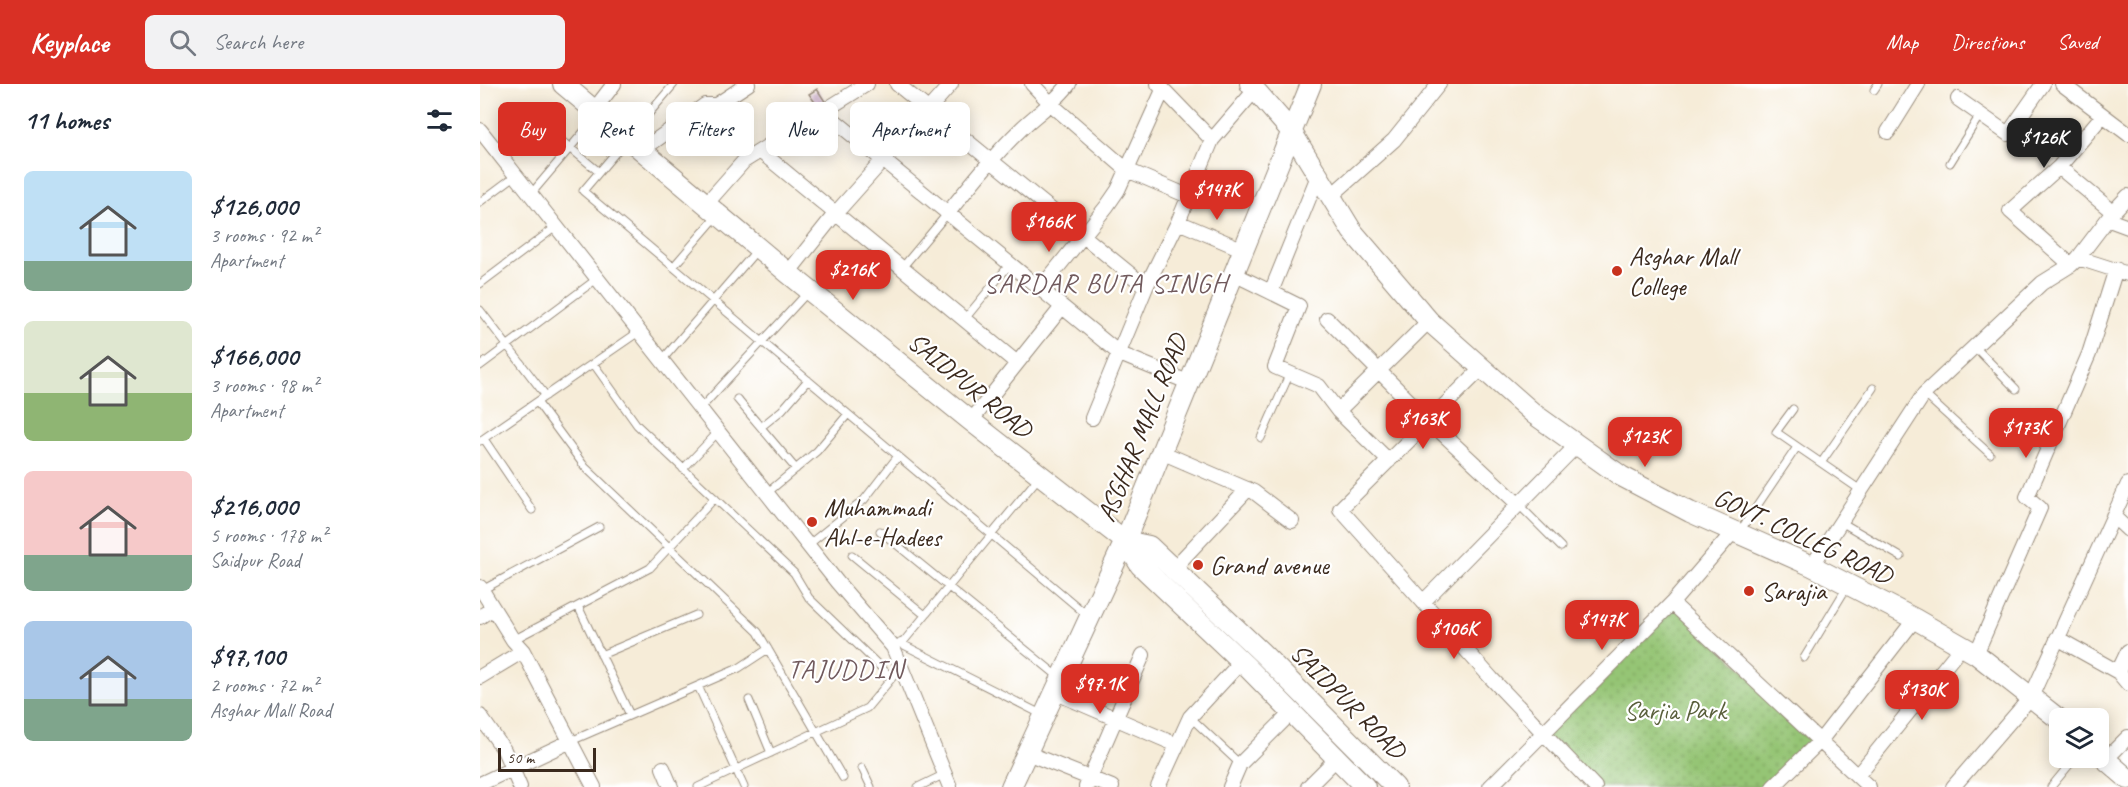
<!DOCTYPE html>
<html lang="en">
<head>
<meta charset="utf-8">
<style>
  body { margin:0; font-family:Caveat,sans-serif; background:#f2f2f3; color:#1f2937; height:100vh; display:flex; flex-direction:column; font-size:22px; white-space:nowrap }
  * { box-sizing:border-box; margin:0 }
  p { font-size:20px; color:#747a83 }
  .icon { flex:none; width:33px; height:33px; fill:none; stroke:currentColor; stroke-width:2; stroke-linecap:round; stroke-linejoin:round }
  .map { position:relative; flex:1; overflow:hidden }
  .sheet { display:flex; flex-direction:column; background:#fff; width:480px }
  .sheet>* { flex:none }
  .guide { position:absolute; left:18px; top:18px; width:570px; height:54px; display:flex; gap:12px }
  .fabs { position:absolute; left:1569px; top:624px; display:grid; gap:12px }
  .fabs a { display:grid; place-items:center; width:60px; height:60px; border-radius:9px; background:#fff; box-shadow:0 3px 15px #0003; font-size:30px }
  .scale { position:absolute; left:18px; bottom:15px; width:98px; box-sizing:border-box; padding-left:6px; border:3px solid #3b2a1e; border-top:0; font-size:16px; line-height:21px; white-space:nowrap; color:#3b2a1e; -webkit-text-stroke:4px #fff; paint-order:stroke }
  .price { position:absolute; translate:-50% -51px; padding:0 14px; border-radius:12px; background:#d93025; color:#fff; font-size:20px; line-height:39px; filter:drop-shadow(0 2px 3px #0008) }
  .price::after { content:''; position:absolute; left:50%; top:36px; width:18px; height:14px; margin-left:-9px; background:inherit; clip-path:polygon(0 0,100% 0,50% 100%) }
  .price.active { background:#222; color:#fff }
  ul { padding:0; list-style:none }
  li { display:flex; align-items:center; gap:18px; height:150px; padding:0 24px }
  li span { display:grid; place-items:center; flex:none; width:168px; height:120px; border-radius:9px; color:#555 }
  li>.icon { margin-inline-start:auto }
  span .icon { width:72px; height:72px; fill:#fffc; stroke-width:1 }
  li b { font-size:26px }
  h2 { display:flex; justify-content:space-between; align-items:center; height:72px; padding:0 24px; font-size:26px }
  .tag { padding:0 21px; border-radius:9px; background:#fff; box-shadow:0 3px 15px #0003; font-size:21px; line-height:54px }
  .tag.active { background:#d93025; color:#fff }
  header { display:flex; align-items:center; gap:36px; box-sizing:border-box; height:84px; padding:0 30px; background:#d93025; color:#fff }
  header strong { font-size:28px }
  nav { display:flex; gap:33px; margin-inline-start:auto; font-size:21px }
  .search { width:420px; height:54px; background:#f2f2f3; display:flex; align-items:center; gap:15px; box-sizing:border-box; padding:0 21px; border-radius:9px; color:#747a83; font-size:22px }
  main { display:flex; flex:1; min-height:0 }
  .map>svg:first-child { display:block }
</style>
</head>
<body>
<header>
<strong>Keyplace</strong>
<div class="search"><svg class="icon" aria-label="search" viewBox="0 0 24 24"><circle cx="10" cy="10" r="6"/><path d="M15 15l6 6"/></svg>Search here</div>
<nav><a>Map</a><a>Directions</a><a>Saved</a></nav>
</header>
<main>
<section class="sheet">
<h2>11 homes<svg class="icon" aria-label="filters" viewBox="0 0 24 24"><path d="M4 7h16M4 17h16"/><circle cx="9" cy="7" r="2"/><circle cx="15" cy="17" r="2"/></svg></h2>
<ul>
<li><span style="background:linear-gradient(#bfe0f5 75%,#7fa58c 0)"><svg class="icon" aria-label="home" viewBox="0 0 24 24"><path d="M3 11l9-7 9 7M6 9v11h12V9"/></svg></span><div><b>$126,000</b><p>3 rooms · 92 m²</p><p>Apartment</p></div></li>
<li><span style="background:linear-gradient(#dfe7d0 60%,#8fb573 0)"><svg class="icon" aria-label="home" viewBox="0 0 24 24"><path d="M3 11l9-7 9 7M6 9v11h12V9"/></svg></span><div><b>$166,000</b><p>3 rooms · 98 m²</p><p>Apartment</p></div></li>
<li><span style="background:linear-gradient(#f6c9c9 70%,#7fa58c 0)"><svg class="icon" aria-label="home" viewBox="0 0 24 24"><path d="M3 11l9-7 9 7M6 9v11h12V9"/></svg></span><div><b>$216,000</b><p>5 rooms · 178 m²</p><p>Saidpur Road</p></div></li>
<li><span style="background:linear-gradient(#a9c7e8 65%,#7fa58c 0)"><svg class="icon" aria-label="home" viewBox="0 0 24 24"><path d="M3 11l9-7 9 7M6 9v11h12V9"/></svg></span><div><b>$97,100</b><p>2 rooms · 72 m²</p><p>Asghar Mall Road</p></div></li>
</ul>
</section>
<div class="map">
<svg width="1648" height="703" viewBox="0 0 1648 703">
  <defs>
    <pattern id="park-dots" width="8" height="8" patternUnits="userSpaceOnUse" patternTransform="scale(1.5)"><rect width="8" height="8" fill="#95c574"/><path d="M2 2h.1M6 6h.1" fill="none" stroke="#7ba05f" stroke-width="1.8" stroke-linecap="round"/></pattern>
    <pattern id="building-cross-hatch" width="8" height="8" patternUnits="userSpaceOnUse" patternTransform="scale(1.5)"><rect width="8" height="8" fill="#d5b2d2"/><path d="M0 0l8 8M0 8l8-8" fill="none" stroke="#ae91aa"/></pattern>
  </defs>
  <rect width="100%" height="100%" fill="#fff"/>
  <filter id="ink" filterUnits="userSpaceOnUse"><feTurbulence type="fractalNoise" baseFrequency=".0167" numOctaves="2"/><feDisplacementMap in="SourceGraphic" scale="12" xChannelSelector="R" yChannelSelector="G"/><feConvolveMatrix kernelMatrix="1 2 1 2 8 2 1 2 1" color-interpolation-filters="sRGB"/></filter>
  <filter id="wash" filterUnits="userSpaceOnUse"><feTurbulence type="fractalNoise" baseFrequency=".008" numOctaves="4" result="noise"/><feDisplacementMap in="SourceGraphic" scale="24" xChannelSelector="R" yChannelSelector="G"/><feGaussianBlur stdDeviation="1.35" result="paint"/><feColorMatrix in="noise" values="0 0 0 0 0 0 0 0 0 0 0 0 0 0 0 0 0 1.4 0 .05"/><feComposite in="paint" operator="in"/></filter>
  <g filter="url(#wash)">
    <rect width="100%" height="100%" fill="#f6ecd8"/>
    <!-- park -->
    <path fill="url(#park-dots)" stroke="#687849" stroke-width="1.5" d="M1192,519L1340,657L1293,703H1115L1063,649Z"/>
    <g id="blocks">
      <!-- building -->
      <path fill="url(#building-cross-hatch)" d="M337,5L346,19L339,24L329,10Z"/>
    </g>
  </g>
  <g filter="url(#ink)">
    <use href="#blocks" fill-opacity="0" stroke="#988b7b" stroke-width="1.5"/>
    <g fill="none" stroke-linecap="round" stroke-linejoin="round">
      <!-- lane casing -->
      <g stroke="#988b7b" stroke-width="9">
        <path id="lane" d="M194,0L103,107L607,531
          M1394,6L1398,0
          M40,22L119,88
          M1470,79L1500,31
          M51,110L117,32
          M0,118L36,91
          M193,183L237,132
          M421,185L467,130
          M0,200L77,142
          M0,226L66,312
          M484,236L530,180
          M1495,263L1536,305
          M183,275L277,166
          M113,279L157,341L314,489L329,514L412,594
          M0,282L118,194
          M1444,310L1510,370
          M257,315L316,385
          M57,318L105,383L278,548L363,694
          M221,324L328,208
          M1313,325L1296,348L1382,407
          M281,343L302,326L328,296
          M781,354L810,289
          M4,355L52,426
          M0,357L160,247
          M1341,379L1393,304
          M203,385L239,347
          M287,409L337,367L368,330
          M1039,421L1081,463
          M1361,438L1421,473
          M400,447L579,593
          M1260,447L1317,363
          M328,461L384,416L418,372
          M372,471L445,531
          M2,506L119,443
          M98,522L150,631
          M33,556L170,484L235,414
          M420,559L561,630
          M413,563L424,557L559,393
          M121,571L216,531
          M1324,574L1367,503
          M218,602L264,703
          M269,616L291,669
          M710,633L760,680
          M91,657L259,584L288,565
          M382,684L391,703
          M218,703L387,624L421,583
          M438,703L465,690
          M1571,703L1595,674"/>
      </g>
      <!-- street casing -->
      <g stroke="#988b7b" stroke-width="16">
        <path id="street" d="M417,0L666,203
          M552,0L571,20L647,86L708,112
          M678,0L732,56
          M1582,0L1648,50
          M1478,15L1528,50L1563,0
          M114,26L134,0
          M343,27L640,270L710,299
          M1623,31L1579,83L1633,128
          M0,46L357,498L413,563L470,703
          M1408,48L1438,0
          M162,66L225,21H236L268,0
          M280,67L537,279
          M1579,83L1530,127L1591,181
          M851,112L914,56L959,0
          M226,120L264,77L387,0
          M467,130C491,100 514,71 541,45C557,29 576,18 589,0
          M1629,136L1648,143
          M698,138L764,166
          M1598,174L1648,190
          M308,189L355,130L471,0
          M754,190L819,222L795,283L839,302L858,327L909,377
          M561,204L627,122L638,106L683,6
          M791,208L838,92
          M847,235L949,337L1039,421
          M1002,284L860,425L1012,595L1115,703
          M858,327L949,237
          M612,334L666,203L698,138L732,56L775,6
          M491,337L582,223
          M681,368L774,408L812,437
          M1633,432L1648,446
          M1332,482L1444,310L1562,199L1591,181L1598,174L1633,128L1648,112
          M693,485L768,405
          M0,503L33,556L43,567L114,703
          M943,518L1097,361
          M1192,519L1389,703
          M0,533L13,524
          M1577,554L1638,588L1648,600
          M1496,570L1560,424L1547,413L1609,270L1636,185
          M1638,588L1648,567
          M0,593L43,567
          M574,608L697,661
          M0,632L24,666L40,703
          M547,669L632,703
          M1626,675L1648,653
          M183,684L191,703
          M1377,692L1482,562
          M0,700L91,657
          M606,703L663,571
          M678,703L710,633L761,578
          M750,703L760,680L811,629
          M828,703L857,674
          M1010,703L1192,519L1253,448
          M1293,703L1340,657L1435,535
          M1473,703L1551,613L1648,400"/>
      </g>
      <!-- secondary casing -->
      <g stroke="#988b7b" stroke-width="22">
        <path id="secondary" d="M83,0L308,189L491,337L645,457L660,481L767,583L885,703
          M770,0L811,47L872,147L949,237L1054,330L1141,392L1210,428L1332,482L1435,535L1496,570L1580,636
          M645,457L669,462L782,569L915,703
          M1618,669L1648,695
          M531,703L645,457L831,0"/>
      </g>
      <!-- lane -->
      <use href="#lane" stroke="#fff" stroke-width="7"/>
      <!-- street -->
      <use href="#street" stroke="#fff" stroke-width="14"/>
      <!-- secondary -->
      <use href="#secondary" stroke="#fff" stroke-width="20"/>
    </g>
  </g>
  <!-- markers -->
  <g fill="#c8321e" stroke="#fff" stroke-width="2">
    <circle cx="1137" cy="187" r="6"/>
    <circle cx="332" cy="438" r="6"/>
    <circle cx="718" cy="481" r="6"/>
    <circle cx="1269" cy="507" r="6"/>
  </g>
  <g text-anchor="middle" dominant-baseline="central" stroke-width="4.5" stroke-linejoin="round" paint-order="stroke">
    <!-- poi labels -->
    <g font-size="26" fill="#3b2a1e" stroke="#fff" text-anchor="start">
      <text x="1149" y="172">Asghar Mall<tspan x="1149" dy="30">College</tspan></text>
      <text x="344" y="423">Muhammadi<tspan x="344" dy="30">Ahl-e-Hadees</tspan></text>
      <text x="730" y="481">Grand avenue</text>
      <text x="1281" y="507">Sarajia</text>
    </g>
    <!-- street labels -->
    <g font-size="26" fill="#3b2a1e" stroke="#fff">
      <text transform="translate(490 301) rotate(39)">SAIDPUR ROAD</text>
      <text transform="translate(662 344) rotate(-68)">ASGHAR MALL ROAD</text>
      <text transform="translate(1323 452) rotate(25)">GOVT. COLLEG ROAD</text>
      <text transform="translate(868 617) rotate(45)">SAIDPUR ROAD</text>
    </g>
    <!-- park labels -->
    <g font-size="26" fill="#5a603c" stroke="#fff">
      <text x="1195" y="626">Sarjia Park</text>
    </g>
    <!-- neighbourhood labels -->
    <g font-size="27" letter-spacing="1.5" fill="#715a5d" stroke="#fff">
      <text x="626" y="199">SARDAR BUTA SINGH</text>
      <text x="366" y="585">TAJUDDIN</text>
    </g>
  </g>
</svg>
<div class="fabs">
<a><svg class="icon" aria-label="layers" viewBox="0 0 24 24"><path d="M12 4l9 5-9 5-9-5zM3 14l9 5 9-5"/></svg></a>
</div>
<div class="scale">50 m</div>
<b class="price active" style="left:1564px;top:85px">$126K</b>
<b class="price" style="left:737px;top:137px">$147K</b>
<b class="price" style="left:569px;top:169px">$166K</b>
<b class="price" style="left:373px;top:217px">$216K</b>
<b class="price" style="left:943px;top:366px">$163K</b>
<b class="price" style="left:1546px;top:375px">$173K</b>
<b class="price" style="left:1165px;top:384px">$123K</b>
<b class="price" style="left:1122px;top:567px">$147K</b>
<b class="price" style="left:974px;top:576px">$106K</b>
<b class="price" style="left:620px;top:631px">$97.1K</b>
<b class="price" style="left:1442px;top:637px">$130K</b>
<div class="guide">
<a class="tag active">Buy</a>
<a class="tag">Rent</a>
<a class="tag">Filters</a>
<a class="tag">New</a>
<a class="tag">Apartment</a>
</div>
</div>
</main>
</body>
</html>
